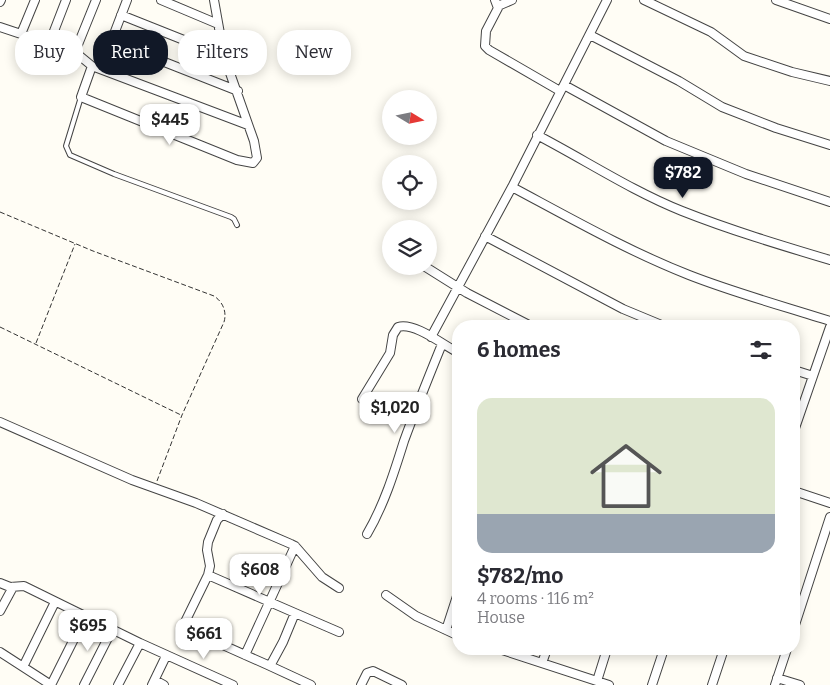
<!DOCTYPE html>
<html lang="en">
<head>
<meta charset="utf-8">
<style>
  body { margin:0; font-family:Bitter,serif; background:#f7f7f7; color:#2b2b33; height:100vh; display:flex; flex-direction:column; font-size:19px; white-space:nowrap }
  * { box-sizing:border-box; margin:0 }
  p { font-size:16px; color:#7c7c81 }
  .icon { flex:none; width:28px; height:28px; fill:none; stroke:currentColor; stroke-width:2; stroke-linecap:round; stroke-linejoin:round }
  .map { position:relative; flex:1; overflow:hidden }
  .side { position:absolute; left:452px; top:320px; width:348px; height:335px; display:flex; flex-direction:column; background:#fff; border-radius:20px; box-shadow:0 2px 12px #0003 }
  .side>* { flex:none }
  .hud { position:absolute; left:15px; top:30px; width:362px; height:45px; display:flex; gap:10px }
  .needle { width:32px; rotate:100deg }
  .fabs { position:absolute; left:382px; top:90px; display:grid; gap:10px }
  .fabs a { display:grid; place-items:center; width:55px; height:55px; border-radius:50%; background:#fff; box-shadow:0 2px 12px #0003; font-size:25px }
  .price { position:absolute; translate:-50% -42px; padding:0 11px; border-radius:10px; background:#fff; color:#222; font-size:16px; line-height:32px; filter:drop-shadow(0 1px 2px #0008) }
  .price::after { content:''; position:absolute; left:50%; top:30px; width:15px; height:11px; margin-left:-8px; background:inherit; clip-path:polygon(0 0,100% 0,50% 100%) }
  .price.on { background:#111827; color:#fff }
  ul { padding:0; list-style:none }
  li { display:grid; align-content:center; gap:10px; height:265px; padding:0 25px }
  li+li { border-top:1px solid #e1e1e2 }
  li span { display:grid; place-items:center; height:155px; border-radius:15px; color:#555 }
  li>.icon { margin-inline-start:auto }
  span .icon { width:90px; height:90px; fill:#fffc; stroke-width:1 }
  li b { font-size:21px }
  h2 { display:flex; justify-content:space-between; align-items:center; height:60px; padding:0 25px; font-size:21px }
  .pill { padding:0 18px; border-radius:20px; background:#fff; box-shadow:0 2px 12px #0003; font-size:18px; line-height:45px }
  .pill.on { background:#111827; color:#fff }
  .map>svg:first-child { display:block }
</style>
</head>
<body>
<div class="map">
<svg width="830" height="685" viewBox="0 0 830 685">
  <rect width="100%" height="100%" fill="#fffdf5"/>
  <g fill="none" stroke-linecap="round" stroke-linejoin="round">
    <!-- service casing -->
    <g stroke="#444" stroke-width="6">
      <path id="service" d="M81,97L66,146L70,155L114,174L231,217L234,219L237,225"/>
    </g>
    <!-- minor casing -->
    <g stroke="#444" stroke-width="10">
      <path id="minor" d="M161,0L218,24
        M495,0L498,8L486,31L485,46L489,50L560,91
        M644,0L711,32L744,56L792,72L830,81
        M776,0L830,19
        M0,2L1,0
        M498,6L512,0
        M121,15L224,56
        M0,27L75,52L92,66L248,125
        M21,34L35,0
        M590,35L679,81L722,107L776,128L830,145
        M111,41L238,91
        M49,44L66,0
        M75,52L96,0
        M92,66L81,97L237,160L253,163L257,158L254,141L224,56L214,0
        M101,68L127,0
        M564,85L666,141L746,174L830,202
        M537,135C585,160 632,191 682,211C730,230 780,245 830,260
        M512,187C570,218 628,251 689,275C735,293 783,306 830,321
        M485,236L623,309L664,326
        M424,266L467,293L531,326
        M431,337L512,187L607,0
        M794,370L813,376
        M362,399L390,353L393,335L398,327C415,322 443,345 459,353
        M0,422L132,480L196,503L291,544L295,546L322,577L339,588
        M794,431L830,327
        M794,491L830,503
        M223,514L217,520L208,542L207,550L210,566L208,575L185,622L187,629L270,666L283,642L295,613L339,632
        M367,534C384,505 394,473 404,441C416,408 429,376 442,344
        M208,575L295,613
        M0,583L10,587L24,586L140,643L233,685
        M386,595L416,616L459,636
        M0,611L13,587
        M794,628L830,517
        M446,630L459,590
        M499,649L609,685
        M0,652L51,685
        M245,655L295,546
        M542,663L547,649
        M270,666L311,685
        M23,667L55,602
        M777,678L800,685
        M155,680L164,685
        M597,681L607,649
        M51,685L85,617
        M84,685L112,630
        M118,685L140,643
        M152,685L166,656
        M361,685L367,673L373,671L402,685
        M652,685L664,649
        M712,685L724,649
        M775,685L787,649"/>
    </g>
    <!-- path -->
    <path stroke="#333" stroke-width="1" stroke-dasharray="5 2.5" stroke-linecap="butt" d="M0,212L93,251L214,296C223,302 227,312 224,322L182,415L157,481
      M0,327L181,415
      M36,343L75,244"/>
    <!-- service -->
    <use href="#service" stroke="#fff" stroke-width="4"/>
    <!-- minor -->
    <use href="#minor" stroke="#fff" stroke-width="8"/>
  </g>
</svg>
<div class="fabs">
<a><svg class="needle" viewBox="-14 -14 28 28"><path d="M0-13l5 13h-10z" fill="#e53935"/><path d="M0 13l5-13h-10z" fill="#7c7c81"/></svg></a>
<a><svg class="icon" aria-label="locate" viewBox="0 0 24 24"><circle cx="12" cy="12" r="6"/><path d="M12 2v4M12 18v4M2 12h4M18 12h4"/></svg></a>
<a><svg class="icon" aria-label="layers" viewBox="0 0 24 24"><path d="M12 4l9 5-9 5-9-5zM3 14l9 5 9-5"/></svg></a>
</div>
<b class="price" style="left:170px;top:146px">$445</b>
<b class="price on" style="left:683px;top:199px">$782</b>
<b class="price" style="left:395px;top:434px">$1,020</b>
<b class="price" style="left:260px;top:596px">$608</b>
<b class="price" style="left:88px;top:652px">$695</b>
<b class="price" style="left:204px;top:660px">$661</b>
<div class="hud">
<a class="pill">Buy</a>
<a class="pill on">Rent</a>
<a class="pill">Filters</a>
<a class="pill">New</a>
</div>
<section class="side">
<h2>6 homes<svg class="icon" aria-label="filters" viewBox="0 0 24 24"><path d="M4 7h16M4 17h16"/><circle cx="9" cy="7" r="2"/><circle cx="15" cy="17" r="2"/></svg></h2>
<ul>
<li><span style="background:linear-gradient(#dfe7d0 75%,#9aa5b1 0)"><svg class="icon" aria-label="home" viewBox="0 0 24 24"><path d="M3 11l9-7 9 7M6 9v11h12V9"/></svg></span><div><b>$782/mo</b><p>4 rooms · 116 m²</p><p>House</p></div></li>
</ul>
</section>
</div>
</body>
</html>
